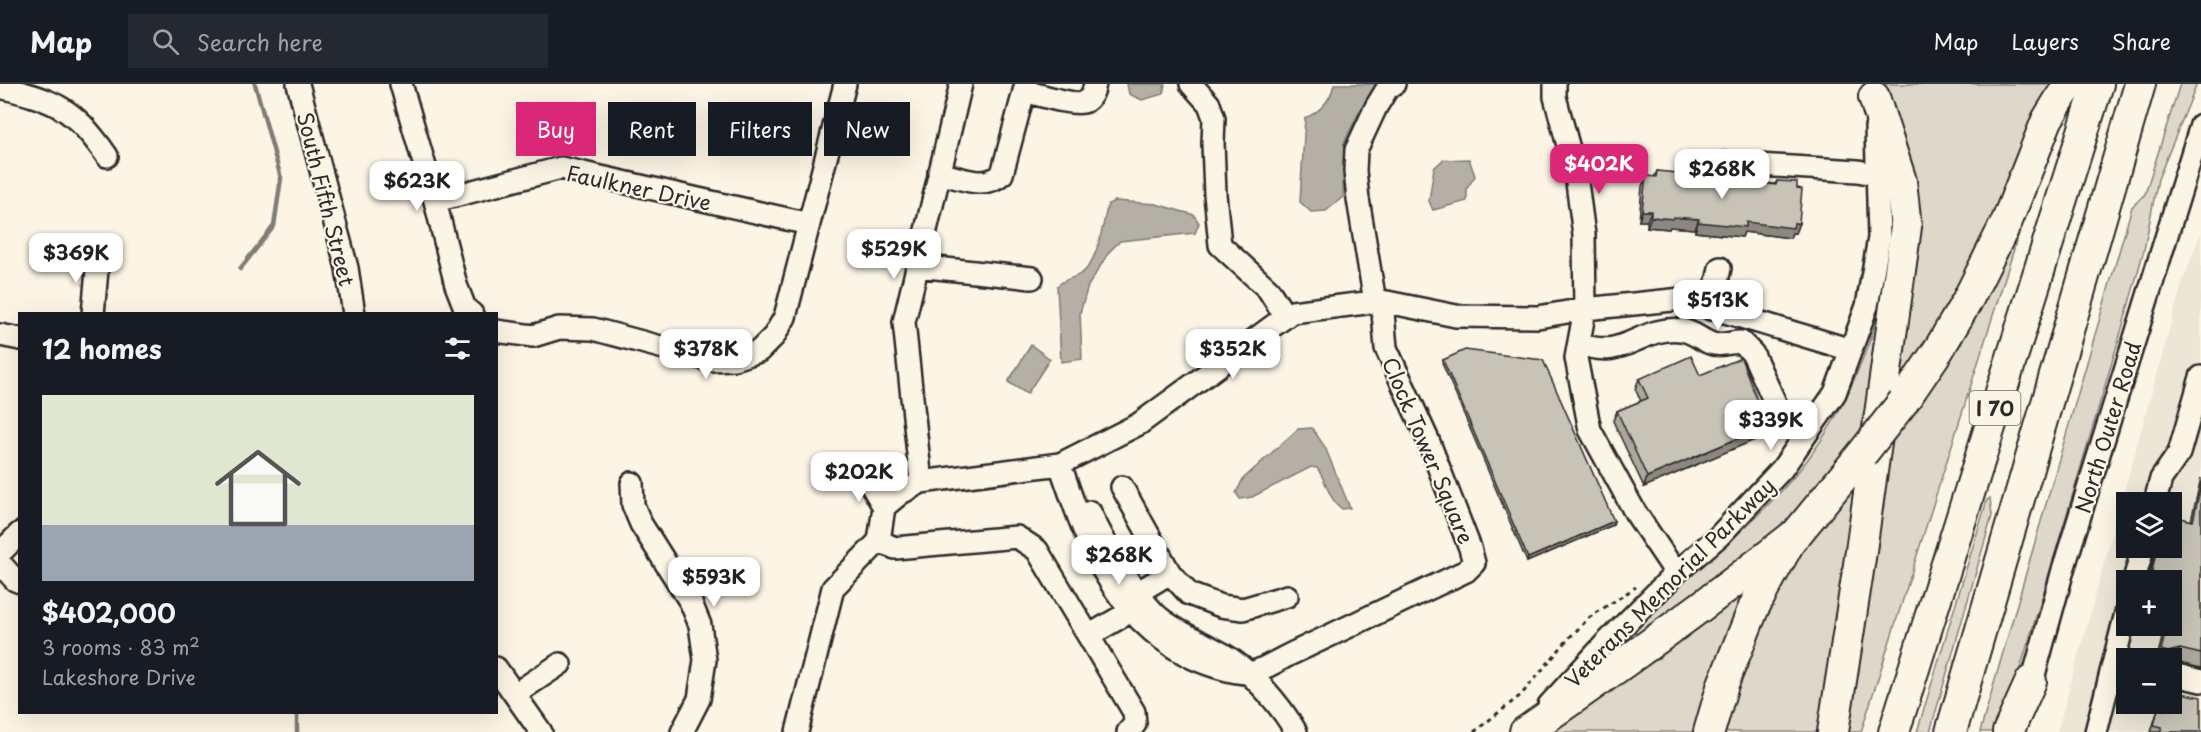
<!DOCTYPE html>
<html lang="en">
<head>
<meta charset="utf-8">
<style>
  body { margin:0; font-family:"Playpen Sans",sans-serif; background:#242831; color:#f1f3f6; height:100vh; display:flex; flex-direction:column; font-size:22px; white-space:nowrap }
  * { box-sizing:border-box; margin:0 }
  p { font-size:20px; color:#9ea1a6 }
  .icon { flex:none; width:33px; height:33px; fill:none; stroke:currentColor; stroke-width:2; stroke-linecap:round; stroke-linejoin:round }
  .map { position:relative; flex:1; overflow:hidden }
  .panel { position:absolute; left:18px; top:228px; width:480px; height:402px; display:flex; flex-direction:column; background:#171b24; border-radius:0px; box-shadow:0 6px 24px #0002 }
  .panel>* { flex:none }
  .hud { position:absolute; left:516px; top:18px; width:570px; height:54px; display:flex; gap:12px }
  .controls { position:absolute; left:2116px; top:408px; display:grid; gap:12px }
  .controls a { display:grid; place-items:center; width:66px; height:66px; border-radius:0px; background:#171b24; box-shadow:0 6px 24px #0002; font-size:30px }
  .price { position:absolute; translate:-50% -51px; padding:0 14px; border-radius:12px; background:#fff; color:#222; font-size:20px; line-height:39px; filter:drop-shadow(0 2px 3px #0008) }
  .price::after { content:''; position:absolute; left:50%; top:36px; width:18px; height:14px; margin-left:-9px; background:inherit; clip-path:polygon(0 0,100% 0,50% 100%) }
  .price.on { background:#db2777; color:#fff }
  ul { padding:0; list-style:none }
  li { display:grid; align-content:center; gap:12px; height:318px; padding:0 24px }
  li span { display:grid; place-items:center; height:186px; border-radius:0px; color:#555 }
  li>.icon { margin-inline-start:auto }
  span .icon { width:108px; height:108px; fill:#fffc; stroke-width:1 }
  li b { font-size:26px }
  h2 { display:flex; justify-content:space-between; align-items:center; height:72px; padding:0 24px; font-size:26px }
  .chip { padding:0 21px; border-radius:0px; background:#171b24; box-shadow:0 6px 24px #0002; font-size:21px; line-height:54px }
  .chip.on { background:#db2777; color:#fff }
  header { display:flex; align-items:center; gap:36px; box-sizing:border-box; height:84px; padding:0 30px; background:#171b24; border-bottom:2px solid #363941 }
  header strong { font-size:28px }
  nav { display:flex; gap:33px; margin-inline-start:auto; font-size:21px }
  .search { width:420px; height:54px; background:#242831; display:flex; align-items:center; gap:15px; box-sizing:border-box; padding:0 21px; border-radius:0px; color:#9ea1a6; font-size:22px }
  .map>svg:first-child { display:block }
</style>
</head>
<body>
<header>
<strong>Map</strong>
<div class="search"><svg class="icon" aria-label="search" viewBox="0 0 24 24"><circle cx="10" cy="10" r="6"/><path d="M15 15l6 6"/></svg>Search here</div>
<nav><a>Map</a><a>Layers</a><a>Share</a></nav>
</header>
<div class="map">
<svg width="2201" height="648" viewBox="0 0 2201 648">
  <rect width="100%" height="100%" fill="#fcf5e5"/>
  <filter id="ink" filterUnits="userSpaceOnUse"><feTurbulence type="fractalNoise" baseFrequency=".0167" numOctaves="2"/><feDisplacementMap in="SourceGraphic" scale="12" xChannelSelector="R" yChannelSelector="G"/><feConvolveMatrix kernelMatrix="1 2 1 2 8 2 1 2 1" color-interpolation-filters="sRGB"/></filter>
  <g filter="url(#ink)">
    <!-- built -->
    <path fill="#ece6d7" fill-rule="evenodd" d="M2201,148V648H2057L2183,196ZM2127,418H2172V464H2127ZM2127,496H2172V542H2127ZM2127,574H2172V620H2127Z"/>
    <!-- green -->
    <path fill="#ded8ca" stroke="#84827a" stroke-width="1.5" d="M1885,0H2056L2006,120L1896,314L1914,94L1907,63Z
      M2180,0H2197L2158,95L2144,166L2123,241L2045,504L2010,617L1998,648H1980L2132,123L2145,110Z
      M2015,142L2021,143L1861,648H1846L1889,353Z
      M1879,228L1884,229L1867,350L1823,400L1775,449L1603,580L1600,575C1637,541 1674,507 1712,473C1748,441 1785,408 1813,368C1844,326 1864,277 1879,228Z
      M1857,399L1824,648H1720L1734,595L1792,478Z
      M1990,414L1992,432L1930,648H1917L1987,416Z
      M1762,486L1698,648H1547Z"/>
    <!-- water -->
    <path fill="#b4b0a5" stroke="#7d7b74" stroke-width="1.5" d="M1127,0H1165L1163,10L1142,16L1129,10Z
      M1334,0H1379L1359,28L1344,59L1343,113L1326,127L1311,128L1300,118L1305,34C1320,28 1331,16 1334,0Z
      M1469,75L1475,92L1467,104V117L1433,126L1429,117L1434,84L1443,76Z
      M1115,117L1156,120L1194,131L1199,139L1195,149L1120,157L1109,168L1088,202L1080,229L1082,275L1061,278L1057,202C1065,194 1073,195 1082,189C1098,178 1103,139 1108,120Z
      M1031,261L1050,275L1027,310L1008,298Z
      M1312,344L1325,363L1350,424L1342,425C1328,415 1327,397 1317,384L1311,383L1252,413L1240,415L1236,409L1243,395L1298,345Z"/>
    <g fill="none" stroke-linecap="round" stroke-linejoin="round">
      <!-- stream -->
      <path stroke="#7d7b74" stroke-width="4.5" d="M240,185L274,142L281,94L255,0
        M297,648V628"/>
      <!-- minor casing -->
      <g stroke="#2b2b2b" stroke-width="26">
        <path id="minor" d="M298,0L347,184L354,230
          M401,0L435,117L456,201L465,224L472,230
          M1191,0L1209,20L1214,34L1213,59L1215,110L1220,161L1268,205L1285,232
          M1555,0V13L1576,91L1584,151L1585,225L1576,274L1590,346L1635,428L1676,489
          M0,3C56,17 73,23 107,72
          M1024,7C1037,10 1076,23 1086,17C1092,13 1094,6 1095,0
          M1725,79L1858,87L1878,91
          M939,89C961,94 984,106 1002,90L1026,0
          M435,117L561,84L809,140
          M917,182L1032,194
          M1375,218L1358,115L1355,87L1356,66L1376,23L1387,5L1394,0
          M1711,225L1720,184
          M93,230L98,175
          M496,247L533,252L559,244L593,245L709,276L734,275L759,267L774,252L785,233L845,0
          M0,251L20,255
          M1579,259C1623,279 1641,241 1681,246C1692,247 1700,255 1710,259C1719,263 1731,258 1741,258L1753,270L1777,323
          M1060,380C1086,457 1111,530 1187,571C1202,579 1231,589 1248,589C1258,589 1282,574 1293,569C1350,542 1408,515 1466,487L1474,479L1470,464L1428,356L1386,264L1382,217
          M868,396L884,423
          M921,398L904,238L961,0
          M632,399L633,421L641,440L691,519L700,541L705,576L699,615L682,648
          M1122,403L1170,489L1189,510L1221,522L1243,525L1287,512
          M2155,418L2161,395L2179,369L2201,293
          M884,423L901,409L921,398L1060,380L1139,340L1292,228L1382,217L1456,232L1538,233L1585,225L1682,215L1851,266
          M1090,428C1102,455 1138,517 1161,535C1179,549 1200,557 1221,569C1249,584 1280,620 1296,648
          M879,457L895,464L1017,453L1037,466L1134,628L1135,640L1128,648
          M0,469L20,449
          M0,479L15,496L20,498
          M2134,496L2143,464
          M1090,551L1126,530V522L1145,504L1170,489
          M496,584L541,648
          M2172,590L2201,597
          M2029,609L2063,486L2201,41
          M515,610L560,580
          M1549,621L1603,562L1676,489L1719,452L1782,385L1835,309L1867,222L1879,154L1876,43
          M797,648L833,504L879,457L884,423
          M2096,648L2127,525"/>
      </g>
      <!-- highway casing -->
      <g stroke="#2b2b2b" stroke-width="34">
        <path id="highway" d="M1903,318L1939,265L1967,217L2007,137L2047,36L2069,0
          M1525,648C1617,585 1706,521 1793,452
          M1709,648L1723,600L1754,523L1789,459L1862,370
          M1833,648L1860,474L1906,143L1901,97L1874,13
          M1894,648L2098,0
          M1951,648L2140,0
          M2008,648L2031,597"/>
      </g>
      <!-- path -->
      <path stroke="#2b2b2b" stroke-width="3" stroke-dasharray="4.5 4.5" stroke-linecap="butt" d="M1474,648L1521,611L1570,553L1590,533L1636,503"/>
      <!-- minor -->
      <use href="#minor" stroke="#fcf5e5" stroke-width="21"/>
      <!-- highway -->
      <use href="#highway" stroke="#fcf5e5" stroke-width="30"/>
      <!-- highway-bridge casing -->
      <g stroke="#2b2b2b" stroke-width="34" stroke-linecap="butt">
        <path id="highway-bridge" d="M1862,370L1903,318"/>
      </g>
      <!-- highway-bridge -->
      <use href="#highway-bridge" stroke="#fcf5e5" stroke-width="30"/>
    </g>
    <!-- wall -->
    <path fill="#aca89d" stroke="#2b2b2b" stroke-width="1.5" d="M1657,87L1677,92L1701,95L1703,90L1750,98L1775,100L1777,97L1797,104L1799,139L1795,149H1792L1790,154L1744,148L1742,153L1695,148V145L1670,143L1669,145L1647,143V137H1639L1642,102L1646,92L1654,93Z
      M1443,276L1613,441L1527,478L1442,279Z
      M1700,291L1767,342L1764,352L1644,403L1613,337L1617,327L1641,317L1635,305L1639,295Z
      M2201,394V584L2175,578L2172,574H2157L2165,542H2172V496H2148L2156,464H2172L2191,437Z
      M2165,620H2172L2201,648H2151L2158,625L2164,626Z"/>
    <!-- shaded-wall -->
    <path fill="#8c8880" stroke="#2b2b2b" stroke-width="1.5" d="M1642,127H1651L1647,137H1639Z
      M1651,133H1673L1699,135L1695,145L1670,143L1669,145L1647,143Z
      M1698,138H1746L1799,139L1795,149H1792L1790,154L1744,148L1742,153L1695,148Z
      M1767,342L1764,352L1644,403L1647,393Z
      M1614,437L1613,441L1527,478L1528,474Z
      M2180,565L2175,578H2172V574H2166L2168,568Z"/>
    <!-- building -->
    <path fill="#c8c3b7" stroke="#2b2b2b" stroke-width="1.5" d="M1657,87L1677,89V92L1702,95L1703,90L1750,95V98L1776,101L1777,97L1797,98V104L1802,105L1799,139H1794L1793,144L1746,138V143L1698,138L1699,135L1673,133V135L1651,133V127H1642L1646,92L1656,93Z
      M1465,266L1543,276L1614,437L1528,474L1443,276Z
      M1691,272L1700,291L1741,274L1767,342L1647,393L1617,327L1648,314L1639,295Z
      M2201,401V570L2180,565L2168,568L2161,566L2167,542H2172V521L2173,516H2172V496H2150L2157,464H2172V432L2193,437Z
      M2172,607L2201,613V648H2160L2162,643L2154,641L2158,625L2165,626L2167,620H2172Z"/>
  </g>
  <g text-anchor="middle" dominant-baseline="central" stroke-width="4.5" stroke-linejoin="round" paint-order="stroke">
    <!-- shield labels -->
    <rect fill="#fcf5e5" stroke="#6a6863" stroke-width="1.5" x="1969.5" y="307" width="51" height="34" rx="4.5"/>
    <g font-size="20" font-weight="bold" fill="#2b2b2b">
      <text x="1995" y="324">I 70</text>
    </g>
    <!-- street labels -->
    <g font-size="21" fill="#2b2b2b" stroke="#fcf5e5">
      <text transform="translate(639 103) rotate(12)">Faulkner Drive</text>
      <text transform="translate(327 115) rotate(76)">South Fifth Street</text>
      <text transform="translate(2107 343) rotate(-73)">North Outer Road</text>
      <text transform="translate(1429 366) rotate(67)">Clock Tower Square</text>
      <text transform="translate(1669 498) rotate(-45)">Veterans Memorial Parkway</text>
    </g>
  </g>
</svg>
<div class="controls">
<a><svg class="icon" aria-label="layers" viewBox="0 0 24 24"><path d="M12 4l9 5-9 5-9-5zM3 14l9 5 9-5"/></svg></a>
<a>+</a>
<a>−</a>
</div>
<b class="price on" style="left:1599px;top:111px">$402K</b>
<b class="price" style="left:1722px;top:116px">$268K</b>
<b class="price" style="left:417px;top:128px">$623K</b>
<b class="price" style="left:894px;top:196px">$529K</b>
<b class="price" style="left:76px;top:200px">$369K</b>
<b class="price" style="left:1718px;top:247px">$513K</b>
<b class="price" style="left:706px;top:296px">$378K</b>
<b class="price" style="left:1233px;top:296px">$352K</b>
<b class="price" style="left:1771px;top:367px">$339K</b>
<b class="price" style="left:859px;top:419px">$202K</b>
<b class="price" style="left:1119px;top:502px">$268K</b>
<b class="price" style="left:714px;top:524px">$593K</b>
<div class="hud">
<a class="chip on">Buy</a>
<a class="chip">Rent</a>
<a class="chip">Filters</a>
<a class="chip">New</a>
</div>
<section class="panel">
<h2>12 homes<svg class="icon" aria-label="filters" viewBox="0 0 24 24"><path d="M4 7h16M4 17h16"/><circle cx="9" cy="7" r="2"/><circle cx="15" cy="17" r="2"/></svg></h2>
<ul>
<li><span style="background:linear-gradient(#dfe7d0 70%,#9aa5b1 0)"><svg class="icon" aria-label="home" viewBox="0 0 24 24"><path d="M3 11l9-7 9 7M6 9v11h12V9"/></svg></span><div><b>$402,000</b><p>3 rooms · 83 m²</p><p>Lakeshore Drive</p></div></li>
</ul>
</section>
</div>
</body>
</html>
